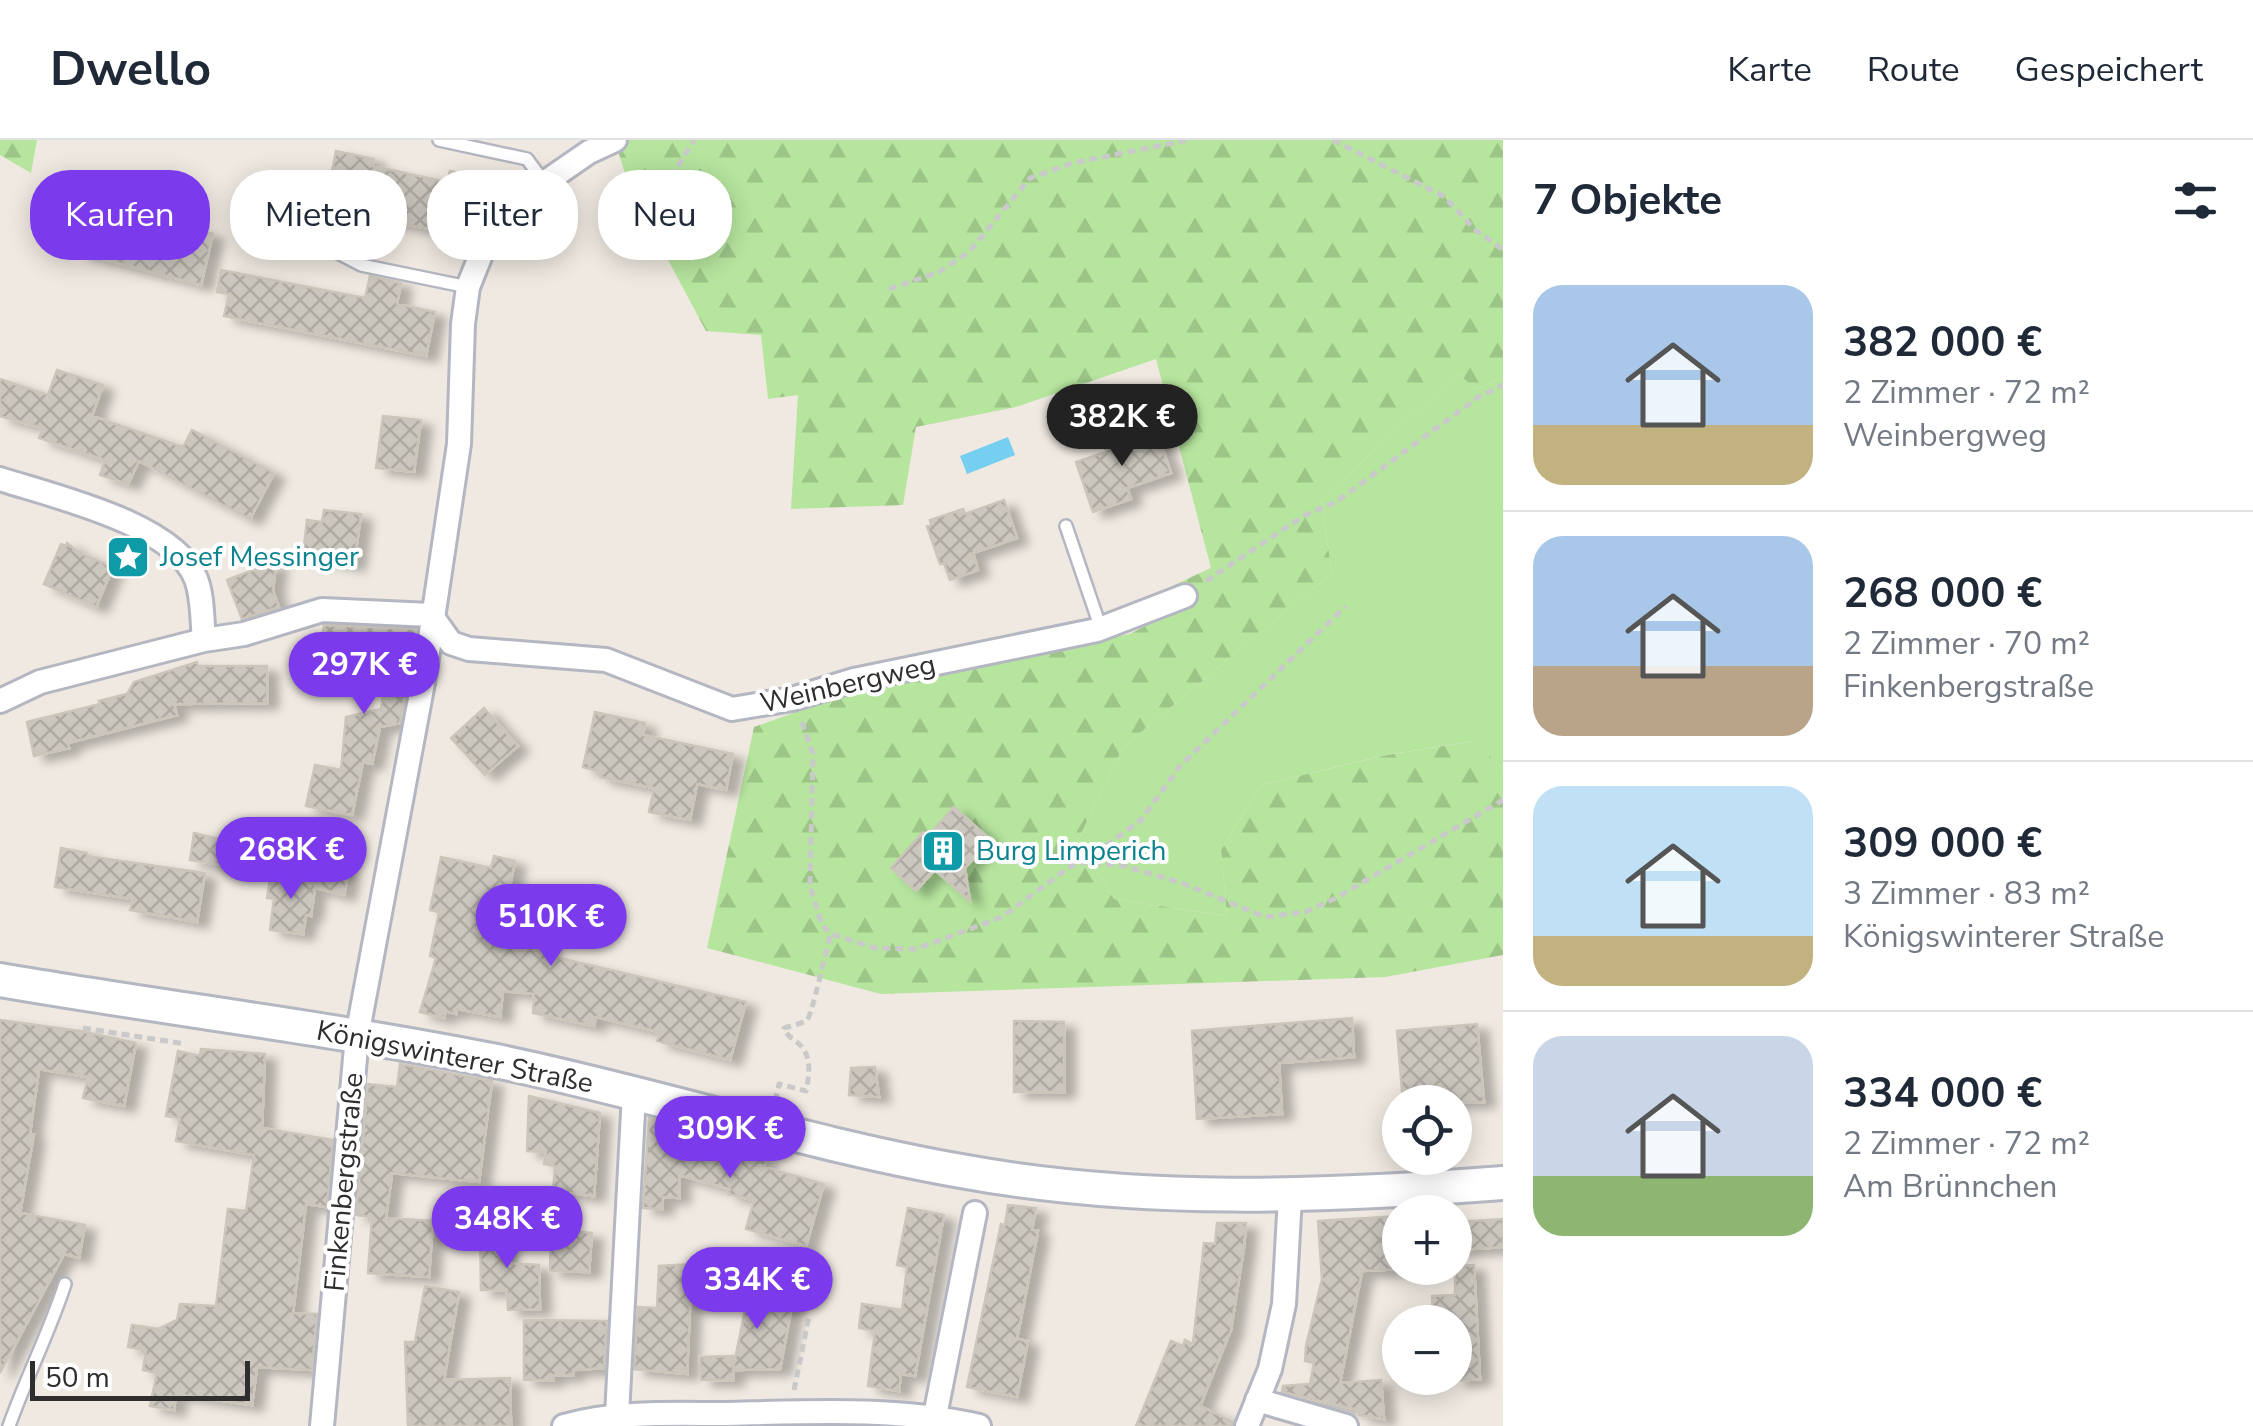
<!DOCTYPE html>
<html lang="de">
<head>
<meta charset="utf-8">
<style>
  body { margin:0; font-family:"Nunito Sans",sans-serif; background:#f2f2f3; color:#1f2937; height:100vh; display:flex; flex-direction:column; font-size:38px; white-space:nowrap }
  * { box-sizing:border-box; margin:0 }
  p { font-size:32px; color:#747a83 }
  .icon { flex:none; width:55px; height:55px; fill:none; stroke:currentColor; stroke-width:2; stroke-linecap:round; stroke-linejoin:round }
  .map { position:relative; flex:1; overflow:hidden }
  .drawer { display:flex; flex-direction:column; background:#fff; width:750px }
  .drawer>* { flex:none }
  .guide { position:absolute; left:30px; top:30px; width:950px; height:90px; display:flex; gap:20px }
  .controls { position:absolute; left:1382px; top:945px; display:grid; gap:20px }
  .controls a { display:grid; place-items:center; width:90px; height:90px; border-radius:50%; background:#fff; box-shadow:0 5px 25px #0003; font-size:50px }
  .scale { position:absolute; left:30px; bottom:25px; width:220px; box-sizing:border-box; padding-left:10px; border:5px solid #2e2e2e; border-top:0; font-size:28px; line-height:35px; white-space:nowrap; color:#2e2e2e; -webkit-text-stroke:8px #fff; paint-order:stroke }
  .price { position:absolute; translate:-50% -85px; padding:0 22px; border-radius:35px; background:#7c3aed; color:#fff; font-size:32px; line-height:65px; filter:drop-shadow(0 2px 5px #0008) }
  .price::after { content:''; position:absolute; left:50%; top:60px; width:30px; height:22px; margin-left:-15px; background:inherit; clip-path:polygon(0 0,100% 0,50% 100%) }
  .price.on { background:#222; color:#fff }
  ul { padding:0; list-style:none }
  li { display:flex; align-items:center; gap:30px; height:250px; padding:0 30px }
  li+li { border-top:2px solid #e0e1e3 }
  li span { display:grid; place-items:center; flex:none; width:280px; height:200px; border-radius:30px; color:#555 }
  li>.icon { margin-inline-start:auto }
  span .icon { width:120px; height:120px; fill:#fffc; stroke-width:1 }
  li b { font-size:42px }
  h2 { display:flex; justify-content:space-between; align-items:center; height:120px; padding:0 30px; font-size:42px }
  .chip { padding:0 35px; border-radius:40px; background:#fff; box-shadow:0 5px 25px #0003; font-size:35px; line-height:90px }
  .chip.on { background:#7c3aed; color:#fff }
  header { display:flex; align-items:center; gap:60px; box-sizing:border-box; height:140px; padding:0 50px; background:#fff; border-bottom:2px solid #e0e1e3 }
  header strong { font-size:48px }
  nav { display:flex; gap:55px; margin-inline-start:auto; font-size:35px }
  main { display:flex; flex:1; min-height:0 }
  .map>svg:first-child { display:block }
</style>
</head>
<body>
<header>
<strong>Dwello</strong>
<nav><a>Karte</a><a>Route</a><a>Gespeichert</a></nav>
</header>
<main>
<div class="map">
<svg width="1503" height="1286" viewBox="0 0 1503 1286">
  <defs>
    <pattern id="forest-firs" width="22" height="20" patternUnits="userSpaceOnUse" patternTransform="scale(2.5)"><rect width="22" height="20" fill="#b6e59e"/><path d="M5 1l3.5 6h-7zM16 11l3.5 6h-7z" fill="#9dc588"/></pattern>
    <pattern id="building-cross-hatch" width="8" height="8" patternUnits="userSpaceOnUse" patternTransform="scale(2.5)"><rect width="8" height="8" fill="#cbc7bf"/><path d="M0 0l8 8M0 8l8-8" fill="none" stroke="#afaba4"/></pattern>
    <filter id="shadow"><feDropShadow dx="11" dy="6" stdDeviation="5" flood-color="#0004"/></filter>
  </defs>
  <rect width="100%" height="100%" fill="#efe9e1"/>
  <!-- grass -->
  <path fill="#b6e59e" d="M1458,233L1476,250L1503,237V629L1474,601L1386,615L1261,645L1221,710L1227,776L1114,759L1077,702L1123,607L1332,433L1321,360Z"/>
  <!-- forest -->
  <path fill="url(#forest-firs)" d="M0,0H37L31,33L0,15Z
    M607,0H1503V237L1476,250L1458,233L1321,360L1332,433L1123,607L1077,702L1114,759L1227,776L1221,710L1261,645L1387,615L1475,601L1503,629V815L1385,837L881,854L707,808L754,587L882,541L1130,494L1182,466L1172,446L1211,428L1156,219L1016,267L916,287L903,365L791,369L798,255L768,259L761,195L706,191L629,47L619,14Z"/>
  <!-- water -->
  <path fill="#75cff0" d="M1008,297L1015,315L967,334L960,316Z"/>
  <!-- building -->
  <path fill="url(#building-cross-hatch)" stroke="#cbc5ba" stroke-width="2.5" filter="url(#shadow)" d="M336,11L374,19L372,26L447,42L450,31L475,37L462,95L300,64L306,37L330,41Z
    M90,60L213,94L201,145L78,112Z
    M221,130L365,158L370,136L401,143L397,164L435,172L426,216L224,176L229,154L217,152Z
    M57,230L103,245L92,276L183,307L192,290L274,333L250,379L139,321L128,344L100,335L105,320L39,298L43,288L0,276V239L48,255Z
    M383,276L421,280L414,332L376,328Z
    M1141,292L1144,300L1158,295L1171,333L1127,348L1131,359L1093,372L1076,322L1106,312L1104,304Z
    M1004,360L1017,398L973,413L978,430L950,440L944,423L940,424L927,386L931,385L930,380L963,369L965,374Z
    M324,370L361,374L354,425L303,416L307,380L322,382Z
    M67,403L80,413L113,427L96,467L44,444L61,404L66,406Z
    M276,421L273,451L279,467L242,479L227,440Z
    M324,485L416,489L400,583L380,587L372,624L363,622L352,675L306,666L315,625L341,630L346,577L381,569L389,508L322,499Z
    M197,522L198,526H267V563L174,564L177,575L68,603L69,608L34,616L27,582L100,564L99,561L127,554L134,542Z
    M484,568L518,606L485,635L451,598Z
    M595,572L645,583L643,595L733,614L726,650L697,644L690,680L649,672L654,648L600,637L601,632L583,627Z
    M954,667L991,700L965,728L970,761L935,730L916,751L891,728L923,692L928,696Z
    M194,693L227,701L223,725L190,720Z
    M61,708L87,713V716L205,733L197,782L130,770L133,759L55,747Z
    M494,716L515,721L506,766L551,776L543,814L746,862L730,920L657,901L660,892L596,877L594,886L533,873L534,854L503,851L500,877L457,869L456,874L446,871L444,878L420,872L436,818L430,816L439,772L430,770L441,717L491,728Z
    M321,725L349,731L344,755L316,748Z
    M271,733L316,740L311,776L306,775L303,794L270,790L274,759L267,758Z
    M1352,878L1354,917L1279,923L1282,974L1197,979L1192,891Z
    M0,880L80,891L136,903L124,966L83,958L88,937L39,929L30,993L34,994L20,1073L85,1085L79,1118L64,1114L0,1233Z
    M1014,881L1064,882V952H1014Z
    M1477,884L1484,962H1403L1397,891Z
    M201,909L265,914L262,988L333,1000L327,1067L306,1064L293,1173L317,1174L312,1230L257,1227L252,1265L176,1254L174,1270L150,1266L157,1233L143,1230L146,1210L128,1207L132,1185L158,1189L177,1180L180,1164L216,1166L228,1069L246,1071L254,1015L176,1001L180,978L166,976L178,911L200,916Z
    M400,924L492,941L479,1042L392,1033L386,1078L433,1081L429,1137L368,1133L372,1077L356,1075L368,944L397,947Z
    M875,927L879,957L849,955L851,928Z
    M529,956L600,973L594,1056L553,1051L555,1026L544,1024L546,1012L527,1011Z
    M649,978L692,989L689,998L766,1019L764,1027L824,1044L806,1106L746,1089L754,1060L728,1054L730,1049L679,1035V1058L663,1057L662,1069L643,1068Z
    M1008,1065L1036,1068L1032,1090L1038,1091L1017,1199L1028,1201L1017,1257L967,1247L1001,1084L1005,1085Z
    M908,1068L944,1075L915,1236L901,1234L899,1251L868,1246L875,1191L859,1188L862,1164L902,1170L907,1127L897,1125Z
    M1400,1076V1129L1362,1131L1340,1243L1381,1240L1384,1279L1359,1275V1270L1282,1252L1283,1246L1310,1244L1314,1223L1305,1221L1306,1206L1322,1139L1318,1081Z
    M1503,1079V1107L1455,1110V1082Z
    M1217,1083H1246L1244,1107L1231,1190L1200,1266L1233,1282L1232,1286H1136L1171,1201L1183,1206L1185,1200L1193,1204L1204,1103L1215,1104Z
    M480,1085L506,1086L507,1123L539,1125L540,1169L508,1170L507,1150H481Z
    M551,1090L592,1093L589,1132L550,1131Z
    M692,1124L687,1234L634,1229L638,1167L657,1168L659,1126Z
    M1474,1125L1480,1239L1455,1241V1179L1433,1180L1432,1156L1455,1155V1126Z
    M752,1136L796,1145L780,1229L733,1230V1240H701L700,1217L733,1216V1229Z
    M425,1146L459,1152L444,1240L510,1238L511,1286H408L405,1202H415Z
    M524,1180L607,1181L604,1228L573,1230V1235H553V1240H524Z"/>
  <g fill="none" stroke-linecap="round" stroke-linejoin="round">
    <!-- service casing -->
    <g stroke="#b4b7c1" stroke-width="16">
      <path id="service" d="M439,0L527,19L544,42
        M261,55L277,81L361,125L468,147
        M1066,386L1101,489
        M9,1286C26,1238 49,1193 65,1144"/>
    </g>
    <!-- minor casing -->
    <g stroke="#b4b7c1" stroke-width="28">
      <path id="minor" d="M0,339C53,356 175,384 196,439C203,457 202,481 204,500
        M431,475L451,503L469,509L606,520L732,569L792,559L854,540L1097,490L1185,456
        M0,561L40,542L204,500L244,494L322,470L431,475
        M1257,1260L1346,1286
        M617,1275L634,953
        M935,1276L975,1073
        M322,1286L357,896L425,532L459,304L463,184L468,147L484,107L499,79L515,63L589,12L615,0
        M564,1286C617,1271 671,1274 725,1274C809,1272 898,1267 979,1286
        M1247,1286L1270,1229L1284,1164L1290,1056"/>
    </g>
    <!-- secondary casing -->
    <g stroke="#b4b7c1" stroke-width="38">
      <path id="secondary" d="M0,840C163,868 329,888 491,920C649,952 802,1003 961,1031C1140,1064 1323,1057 1503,1043"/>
    </g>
    <!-- path -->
    <path stroke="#c9c9c9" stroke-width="5" stroke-dasharray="8 5" stroke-linecap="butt" d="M1333,0L1445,57L1473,88L1503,110
      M650,53L676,29L694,0
      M889,149L939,132L969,112L1030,38L1073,23L1188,0
      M1206,441L1305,375L1336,362L1480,256L1503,245
      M802,582L813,614L810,746L822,785L831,794L875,808L916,809L1002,777L1071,726L1084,722L1124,726L1182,743L1265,777L1305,772L1336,758L1503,660
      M1085,721L1141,680L1180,626L1346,466
      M83,888L186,904
      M775,961L779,944L806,951C809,936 812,920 802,907C795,898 789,900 784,888C790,886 801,884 807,880C812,876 826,808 831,794
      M794,1250L809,1176"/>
    <!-- service -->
    <use href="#service" stroke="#fff" stroke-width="11"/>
    <!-- minor -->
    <use href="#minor" stroke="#fff" stroke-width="22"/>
    <!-- secondary -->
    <use href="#secondary" stroke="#fff" stroke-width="32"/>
  </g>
  <!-- icons -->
  <defs>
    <g id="sight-square" transform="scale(2.25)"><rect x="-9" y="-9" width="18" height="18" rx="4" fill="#0f9aa8" stroke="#fff"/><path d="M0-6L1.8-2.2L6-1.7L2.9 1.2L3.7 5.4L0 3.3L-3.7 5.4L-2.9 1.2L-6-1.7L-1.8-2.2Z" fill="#fff"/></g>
    <g id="building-square" transform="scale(2.25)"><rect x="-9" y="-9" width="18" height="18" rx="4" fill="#0f9aa8" stroke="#fff"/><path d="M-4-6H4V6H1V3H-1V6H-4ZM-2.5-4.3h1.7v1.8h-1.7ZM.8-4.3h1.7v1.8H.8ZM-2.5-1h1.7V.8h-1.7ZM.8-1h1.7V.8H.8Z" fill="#fff"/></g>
  </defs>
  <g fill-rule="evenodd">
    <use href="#sight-square" x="128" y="417"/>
    <use href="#building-square" x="943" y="711"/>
  </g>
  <g text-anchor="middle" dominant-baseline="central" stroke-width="8" stroke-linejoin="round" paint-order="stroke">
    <!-- culture labels -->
    <g font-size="28" fill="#0d838f" stroke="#fff" text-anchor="start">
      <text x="160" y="417">Josef Messinger</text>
      <text x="976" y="711">Burg Limperich</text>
    </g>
    <!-- street labels -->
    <g font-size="28" fill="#2e2e2e" stroke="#fff">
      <text transform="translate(848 544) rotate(-13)">Weinbergweg</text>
      <text transform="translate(455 917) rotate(11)">Königswinterer Straße</text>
      <text transform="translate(344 1042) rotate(-85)">Finkenbergstraße</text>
    </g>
  </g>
</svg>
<div class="controls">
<a><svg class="icon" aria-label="locate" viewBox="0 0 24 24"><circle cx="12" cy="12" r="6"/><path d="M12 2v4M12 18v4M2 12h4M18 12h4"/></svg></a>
<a>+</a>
<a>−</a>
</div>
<div class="scale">50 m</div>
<b class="price on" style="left:1122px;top:329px">382K €</b>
<b class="price" style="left:364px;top:577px">297K €</b>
<b class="price" style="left:291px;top:762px">268K €</b>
<b class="price" style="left:551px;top:829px">510K €</b>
<b class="price" style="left:730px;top:1041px">309K €</b>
<b class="price" style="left:507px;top:1131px">348K €</b>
<b class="price" style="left:757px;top:1192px">334K €</b>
<div class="guide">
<a class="chip on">Kaufen</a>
<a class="chip">Mieten</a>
<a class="chip">Filter</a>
<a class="chip">Neu</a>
</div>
</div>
<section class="drawer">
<h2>7 Objekte<svg class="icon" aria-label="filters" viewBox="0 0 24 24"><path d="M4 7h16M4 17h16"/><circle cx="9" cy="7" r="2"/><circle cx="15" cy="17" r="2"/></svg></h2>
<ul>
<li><span style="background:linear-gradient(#a9c7e8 70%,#c2b280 0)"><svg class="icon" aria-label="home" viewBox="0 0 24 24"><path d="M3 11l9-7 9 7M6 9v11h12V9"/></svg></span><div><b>382 000 €</b><p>2 Zimmer · 72 m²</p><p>Weinbergweg</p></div></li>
<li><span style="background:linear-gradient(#a9c7e8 65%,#b9a48a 0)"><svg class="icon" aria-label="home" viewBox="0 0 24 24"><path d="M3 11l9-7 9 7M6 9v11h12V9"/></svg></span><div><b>268 000 €</b><p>2 Zimmer · 70 m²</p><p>Finkenbergstraße</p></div></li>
<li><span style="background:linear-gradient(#bfe0f5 75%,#c2b280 0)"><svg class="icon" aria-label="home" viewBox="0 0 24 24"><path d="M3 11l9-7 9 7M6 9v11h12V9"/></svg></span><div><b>309 000 €</b><p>3 Zimmer · 83 m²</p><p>Königswinterer Straße</p></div></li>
<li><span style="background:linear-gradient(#c9d6e8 70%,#8fb573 0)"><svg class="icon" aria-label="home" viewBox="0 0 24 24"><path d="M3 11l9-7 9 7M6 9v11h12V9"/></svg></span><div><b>334 000 €</b><p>2 Zimmer · 72 m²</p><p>Am Brünnchen</p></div></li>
</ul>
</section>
</main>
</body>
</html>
